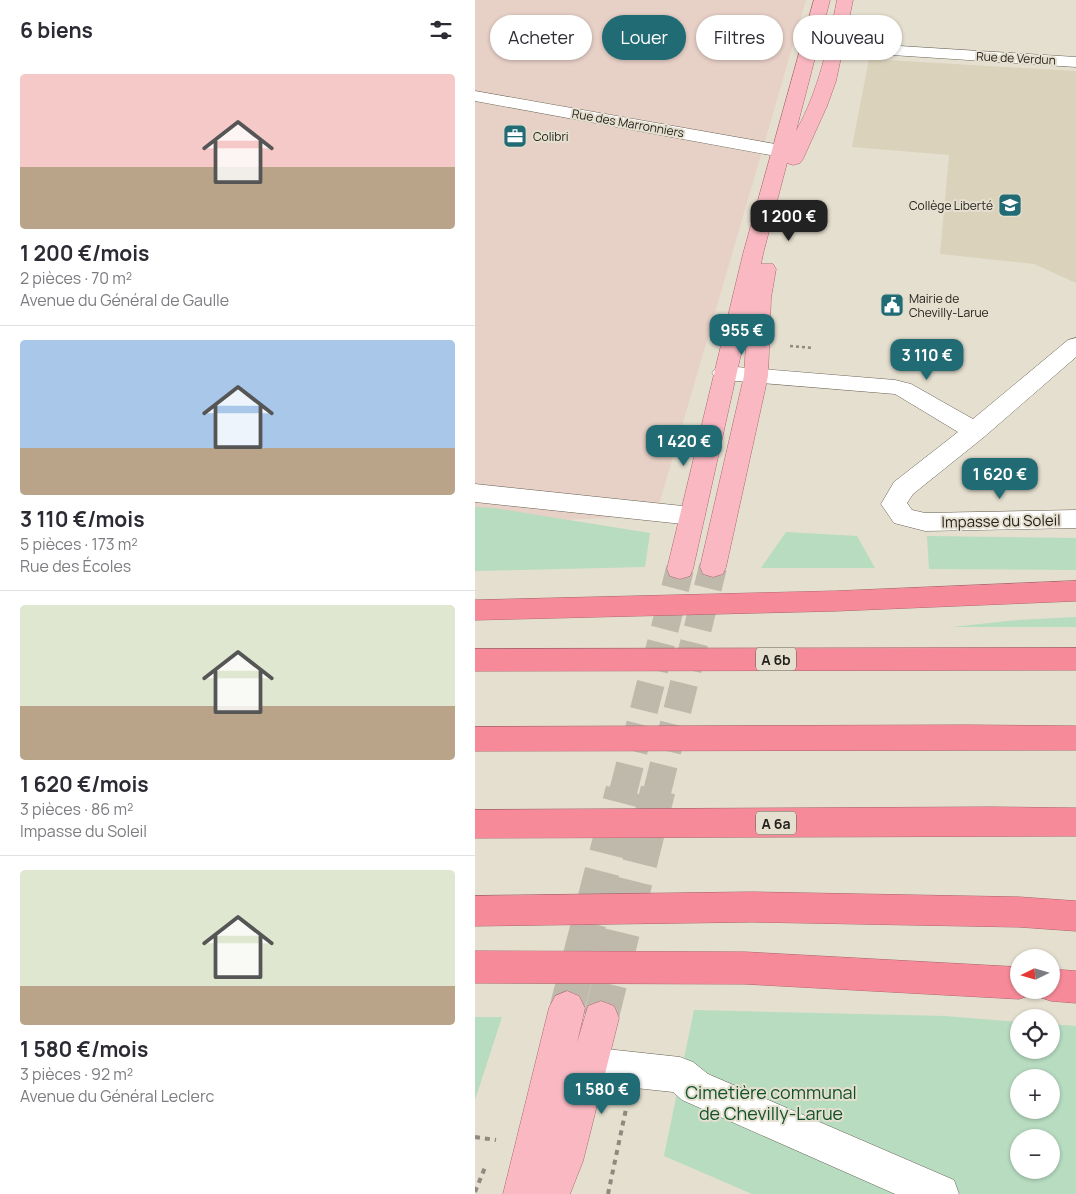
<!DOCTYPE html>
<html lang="fr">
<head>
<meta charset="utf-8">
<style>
  body { margin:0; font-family:Manrope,sans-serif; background:#f7f7f7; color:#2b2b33; height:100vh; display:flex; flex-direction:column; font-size:19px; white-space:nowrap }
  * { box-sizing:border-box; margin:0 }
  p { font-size:16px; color:#7c7c81 }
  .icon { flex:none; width:28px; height:28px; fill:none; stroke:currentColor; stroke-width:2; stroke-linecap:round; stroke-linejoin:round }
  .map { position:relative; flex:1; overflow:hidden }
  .drawer { display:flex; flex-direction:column; background:#fff; width:475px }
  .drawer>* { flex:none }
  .hud { position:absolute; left:15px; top:15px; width:475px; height:45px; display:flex; gap:10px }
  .needle { width:32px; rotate:265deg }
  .tools { position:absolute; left:535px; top:949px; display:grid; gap:10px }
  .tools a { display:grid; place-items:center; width:50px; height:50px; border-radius:50%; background:#fff; box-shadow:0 1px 4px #0004; font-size:25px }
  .price { position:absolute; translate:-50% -42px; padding:0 11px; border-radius:10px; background:#216b74; color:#fff; font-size:16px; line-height:32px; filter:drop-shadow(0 1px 2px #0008) }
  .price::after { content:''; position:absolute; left:50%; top:30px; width:15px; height:11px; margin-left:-8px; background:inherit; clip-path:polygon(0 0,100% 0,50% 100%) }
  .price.on { background:#222; color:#fff }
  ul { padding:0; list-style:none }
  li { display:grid; align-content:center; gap:10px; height:265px; padding:0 20px }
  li+li { border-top:1px solid #e1e1e2 }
  li span { display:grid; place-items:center; height:155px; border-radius:5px; color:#555 }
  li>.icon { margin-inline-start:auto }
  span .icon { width:90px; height:90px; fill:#fffc; stroke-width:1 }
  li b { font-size:21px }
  h2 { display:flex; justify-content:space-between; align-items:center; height:60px; padding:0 20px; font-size:21px }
  .tag { padding:0 18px; border-radius:22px; background:#fff; box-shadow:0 1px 4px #0004; font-size:18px; line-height:45px }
  .tag.on { background:#216b74; color:#fff }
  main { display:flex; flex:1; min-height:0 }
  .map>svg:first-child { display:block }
</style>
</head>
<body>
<main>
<section class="drawer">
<h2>6 biens<svg class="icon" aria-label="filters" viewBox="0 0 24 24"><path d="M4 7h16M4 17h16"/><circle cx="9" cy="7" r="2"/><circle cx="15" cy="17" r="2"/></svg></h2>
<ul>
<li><span style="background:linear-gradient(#f6c9c9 60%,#b9a48a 0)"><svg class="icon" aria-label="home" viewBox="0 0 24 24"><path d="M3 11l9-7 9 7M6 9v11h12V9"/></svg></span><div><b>1 200 €/mois</b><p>2 pièces · 70 m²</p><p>Avenue du Général de Gaulle</p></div></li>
<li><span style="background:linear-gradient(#a9c7e8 70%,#b9a48a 0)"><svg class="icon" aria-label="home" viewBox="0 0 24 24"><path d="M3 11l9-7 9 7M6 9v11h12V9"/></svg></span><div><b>3 110 €/mois</b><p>5 pièces · 173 m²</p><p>Rue des Écoles</p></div></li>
<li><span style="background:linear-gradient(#dfe7d0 65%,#b9a48a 0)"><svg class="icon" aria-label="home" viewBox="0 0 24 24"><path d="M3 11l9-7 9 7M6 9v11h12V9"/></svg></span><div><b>1 620 €/mois</b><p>3 pièces · 86 m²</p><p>Impasse du Soleil</p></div></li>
<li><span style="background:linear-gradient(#dfe7d0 75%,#b9a48a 0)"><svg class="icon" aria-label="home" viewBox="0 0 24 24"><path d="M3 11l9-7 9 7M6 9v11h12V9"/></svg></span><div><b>1 580 €/mois</b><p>3 pièces · 92 m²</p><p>Avenue du Général Leclerc</p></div></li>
</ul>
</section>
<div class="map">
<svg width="601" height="1194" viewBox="0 0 601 1194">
  <rect width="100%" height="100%" fill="#e5dfcf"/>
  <!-- commercial -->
  <path fill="#e7d0c6" d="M0,0H331L181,515L0,525Z"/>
  <!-- built -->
  <path fill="#dbd2bb" d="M394,59L601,71V283L559,264L465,254L474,155L377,147Z"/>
  <!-- green -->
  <path fill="#b7dcc0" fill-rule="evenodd" d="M0,507L19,508L175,533L170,567L0,571Z
    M311,532L382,536L400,568H286Z
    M452,536L601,538V570L454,569Z
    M601,617V627H477L542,620Z
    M219,1010L470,1016L544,1022V1050H576V1024L601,1026V1194H277L189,1156ZM544,1078H576V1110H544ZM544,1138H576V1170H544Z
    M0,1017H27L0,1100Z"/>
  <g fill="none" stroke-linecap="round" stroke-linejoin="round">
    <!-- major-tunnel-far1 -->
    <path stroke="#beb9ab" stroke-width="28" stroke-dasharray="28 14" stroke-linecap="butt" d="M148,792L205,569
      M182,792L238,567"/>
    <!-- major-tunnel -->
    <path stroke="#beb9ab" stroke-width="35" stroke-dasharray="35 18" stroke-linecap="butt" d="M92,1008L148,790
      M126,1018L183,790"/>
    <!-- minor casing -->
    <g stroke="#686254" stroke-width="1">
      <path id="minor" d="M361,42L601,57V67L355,51L352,47L355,43Z
        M0,91L306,145L313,147L315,151L313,155L306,157L0,101Z
        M601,338V357L509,437L438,494L432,503L437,510L450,513L601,510V528L450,531L419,523L406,504L419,482L483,432L420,394L249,380L241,378L237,373L241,368L249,366L420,380L436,384L498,419L593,340Z
        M0,484L217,507L226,510L230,516L226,522L217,525L0,502Z
        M113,1047L205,1057L218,1062L233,1074L479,1180L484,1194H420L207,1100L198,1092L113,1083L100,1078L95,1065L100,1052Z"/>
    </g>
    <!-- major casing -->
    <g stroke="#ac656d" stroke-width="1">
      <path id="major" d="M339,0H355L321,131C344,90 353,46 362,0H378L361,81L352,106L328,159L325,163L318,165L312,163L288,254L286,264H298L301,269L296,298L293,376L251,567L248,574L238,577L228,574L225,567L269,376L272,327L218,569L215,576L205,579L195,576L192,569L268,254Z
        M92,991L104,996L110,1008L102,1043L113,1006L126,1001L139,1006L144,1018L108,1161L95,1194H28L74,1008L80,996Z"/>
    </g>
    <!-- highway casing -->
    <g stroke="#ac656d" stroke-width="1">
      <path id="highway" d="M601,581V601L361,611L0,620V600L361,591Z
        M601,648V670L0,671V649Z
        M493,725L601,726V750L0,751V727Z
        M517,807L601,808V836L0,838V810Z
        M277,892L544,897L601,901V931L544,927L277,922L0,926V896Z
        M0,951L270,952L544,967V990H558L556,995L544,999L270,984L0,983Z
        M576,969L601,971V1003L576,1001L564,997L561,990H576Z"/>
    </g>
    <!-- path-far1 -->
    <path stroke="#8e8a7f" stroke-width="2.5" stroke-dasharray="3 3" stroke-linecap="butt" d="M315,346L338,348"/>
    <!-- path -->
    <path stroke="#8e8a7f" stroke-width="4" stroke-dasharray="5 5" stroke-linecap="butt" d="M0,1137L21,1140
      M0,1192L11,1165
      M133,1194L151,1109"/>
    <!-- minor -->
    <use href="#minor" fill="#fff" fill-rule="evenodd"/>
    <!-- major -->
    <use href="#major" fill="#fab9c2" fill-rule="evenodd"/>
    <!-- highway -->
    <use href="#highway" fill="#f68a99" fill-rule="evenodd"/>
  </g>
  <!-- icons -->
  <defs>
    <g id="office-square" transform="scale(1.25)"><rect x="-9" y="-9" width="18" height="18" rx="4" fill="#216b74" stroke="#e5dfcf"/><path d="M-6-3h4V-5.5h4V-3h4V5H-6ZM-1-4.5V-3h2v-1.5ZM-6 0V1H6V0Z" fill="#fff"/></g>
    <g id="school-square" transform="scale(1.25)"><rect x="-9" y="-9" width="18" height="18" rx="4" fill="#216b74" stroke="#e5dfcf"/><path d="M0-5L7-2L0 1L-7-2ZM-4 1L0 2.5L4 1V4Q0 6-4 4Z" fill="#fff"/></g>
    <g id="civic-square" transform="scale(1.25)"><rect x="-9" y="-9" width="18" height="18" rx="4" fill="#216b74" stroke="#e5dfcf"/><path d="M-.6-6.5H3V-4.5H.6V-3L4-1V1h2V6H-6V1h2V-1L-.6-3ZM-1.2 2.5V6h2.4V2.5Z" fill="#fff"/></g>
  </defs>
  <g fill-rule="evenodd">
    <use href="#office-square" x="40" y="136"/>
    <use href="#school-square" x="535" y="205"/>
    <use href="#civic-square" x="417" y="305"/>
  </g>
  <g text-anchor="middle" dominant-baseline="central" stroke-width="4" stroke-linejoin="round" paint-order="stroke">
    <!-- far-street labels -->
    <g font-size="12" fill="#23211b" stroke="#e5dfcf">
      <text transform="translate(541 58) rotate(3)">Rue de Verdun</text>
      <text transform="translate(153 123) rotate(10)">Rue des Marronniers</text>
    </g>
    <!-- far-poi labels -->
    <g font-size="12" fill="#23211b" stroke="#e5dfcf" text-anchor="start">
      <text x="58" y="136">Colibri</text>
      <text x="518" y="205" text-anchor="end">Collège Liberté</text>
      <text x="434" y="298">Mairie de<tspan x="434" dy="14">Chevilly-Larue</tspan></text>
    </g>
    <!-- shield labels -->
    <g fill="#e5dfcf" stroke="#5d5a51" stroke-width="1">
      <rect x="281" y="647.5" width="40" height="23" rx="4"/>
      <rect x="281" y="811.5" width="40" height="23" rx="4"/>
    </g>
    <g font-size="14" font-weight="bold" fill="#23211b">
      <text x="301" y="659">A 6b</text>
      <text x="301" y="823">A 6a</text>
    </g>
    <!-- street labels -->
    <g font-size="15" fill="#23211b" stroke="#e5dfcf">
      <text transform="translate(526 521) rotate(-1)">Impasse du Soleil</text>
    </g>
    <!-- near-park labels -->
    <g font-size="18" fill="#10522c" stroke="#e5dfcf">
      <text x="296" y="1092">Cimetière communal<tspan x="296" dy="21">de Chevilly-Larue</tspan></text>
    </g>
  </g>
</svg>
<div class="tools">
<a><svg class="needle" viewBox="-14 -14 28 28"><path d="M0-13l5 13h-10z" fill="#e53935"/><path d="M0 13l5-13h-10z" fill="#7c7c81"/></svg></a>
<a><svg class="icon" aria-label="locate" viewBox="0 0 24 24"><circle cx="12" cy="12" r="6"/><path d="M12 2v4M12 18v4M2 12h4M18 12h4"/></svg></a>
<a>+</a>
<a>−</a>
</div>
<b class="price on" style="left:314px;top:242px">1 200 €</b>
<b class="price" style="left:267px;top:356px">955 €</b>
<b class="price" style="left:452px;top:381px">3 110 €</b>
<b class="price" style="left:209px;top:467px">1 420 €</b>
<b class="price" style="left:525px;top:500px">1 620 €</b>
<b class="price" style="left:127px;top:1115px">1 580 €</b>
<div class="hud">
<a class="tag">Acheter</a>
<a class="tag on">Louer</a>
<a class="tag">Filtres</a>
<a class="tag">Nouveau</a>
</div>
</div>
</main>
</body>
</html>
